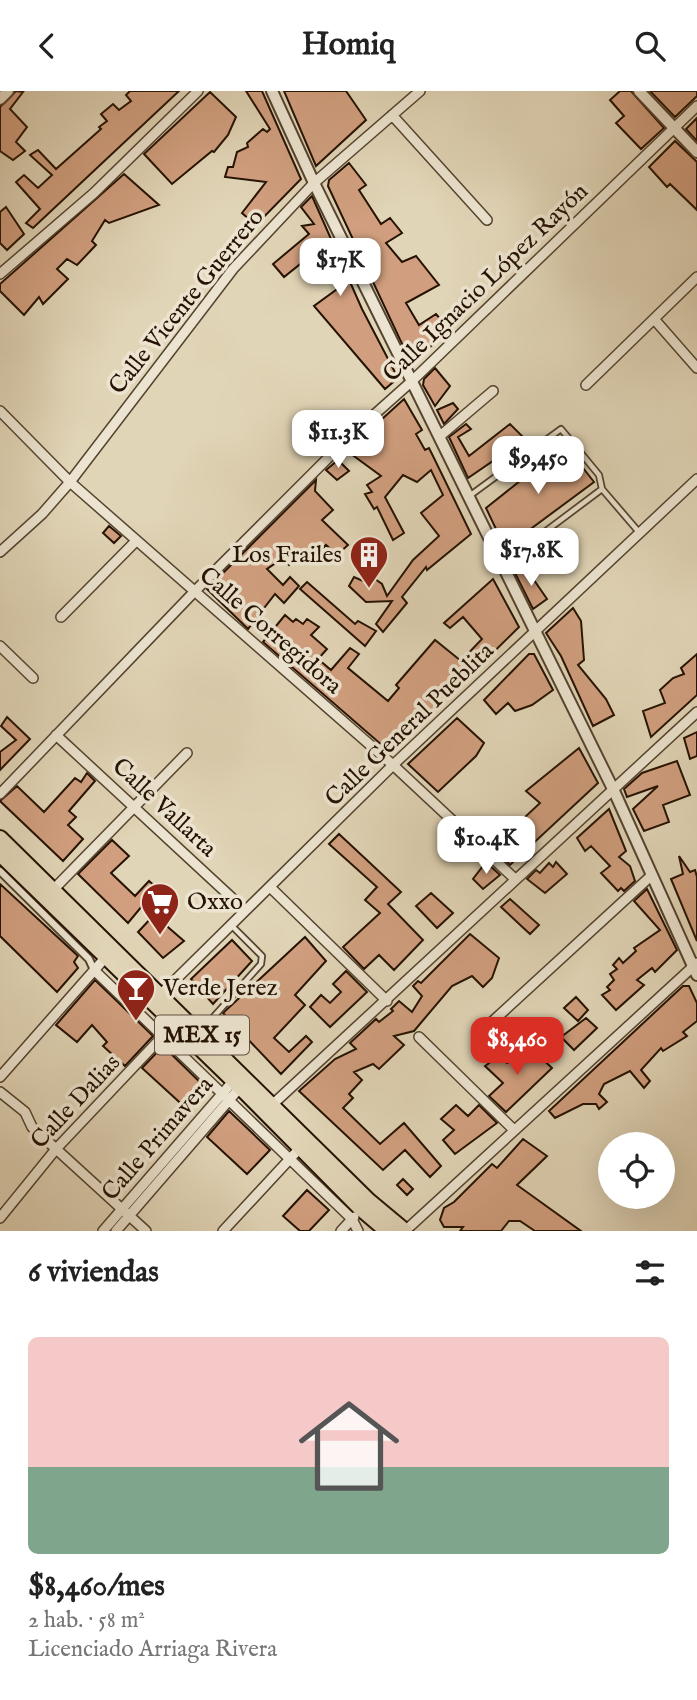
<!DOCTYPE html>
<html lang="es">
<head>
<meta charset="utf-8">
<style>
  body { margin:0; font-family:"IM FELL English",serif; background:#f6f6f6; color:#222; height:100vh; display:flex; flex-direction:column; font-size:26px; white-space:nowrap }
  * { box-sizing:border-box; margin:0 }
  p { font-size:23px; color:#767676 }
  .icon { flex:none; width:38px; height:38px; fill:none; stroke:currentColor; stroke-width:2; stroke-linecap:round; stroke-linejoin:round }
  .map { position:relative; height:1140px; overflow:hidden }
  .drawer { display:flex; flex-direction:column; background:#fff; flex:1 }
  .drawer>* { flex:none }
  .tools { position:absolute; left:598px; top:1041px; display:grid; gap:14px }
  .tools a { display:grid; place-items:center; width:77px; height:77px; border-radius:50%; background:#fff; box-shadow:0 7px 28px #0002; font-size:35px }
  .price { position:absolute; translate:-50% -60px; padding:0 16px; border-radius:14px; background:#fff; color:#222; font-size:23px; line-height:46px; filter:drop-shadow(0 2px 4px #0008) }
  .price::after { content:''; position:absolute; left:50%; top:42px; width:21px; height:16px; margin-left:-10px; background:inherit; clip-path:polygon(0 0,100% 0,50% 100%) }
  .price.current { background:#d93025; color:#fff }
  ul { padding:0; list-style:none }
  li { display:grid; align-content:center; gap:14px; height:371px; padding:0 28px }
  li+li { border-top:2px solid #e0e0e0 }
  li span { display:grid; place-items:center; height:217px; border-radius:10px; color:#555 }
  li>.icon { margin-inline-start:auto }
  span .icon { width:126px; height:126px; fill:#fffc; stroke-width:1 }
  li b { font-size:30px }
  h2 { display:flex; justify-content:space-between; align-items:center; height:84px; padding:0 28px; font-size:30px }
  header { display:flex; justify-content:space-between; align-items:center; height:91px; padding:0 28px; background:#fff; font-size:32px; font-weight:700 }
  .map>svg:first-child { display:block }
</style>
</head>
<body>
<header><svg class="icon" aria-label="back" viewBox="0 0 24 24"><path d="M15 5l-7 7 7 7"/></svg>Homiq<svg class="icon" aria-label="search" viewBox="0 0 24 24"><circle cx="10" cy="10" r="6"/><path d="M15 15l6 6"/></svg></header>
<div class="map">
<svg width="697" height="1140" viewBox="0 0 697 1140">
  <rect width="100%" height="100%" fill="#e1d5b7"/>
  <filter id="stains"><feTurbulence type="fractalNoise" baseFrequency=".00286" numOctaves="4"/><feColorMatrix values="0 0 0 0 .2 0 0 0 0 .09 0 0 0 0 .02 0 0 0 .5 -.17"/></filter>
  <radialGradient id="worn" r=".72"><stop offset=".6" stop-color="#630" stop-opacity="0"/><stop offset="1" stop-color="#630" stop-opacity=".3"/></radialGradient>
  <!-- building -->
  <path fill="#d19f7f" stroke="#251202" stroke-width="2" d="M16,0L23,1L10,18L27,36L16,51L25,60L13,69L0,60V16Z
    M130,0H179L33,137L26,132L40,118L16,91L24,84L38,97L52,84L30,64L38,59L56,78L101,38L99,36L107,30L101,23L113,13L119,19L131,10L126,4Z
    M246,0H262L301,88L256,134L242,122L266,91L225,86L228,76H233L237,61L248,56L247,52L263,38L267,41L270,38Z
    M284,0H346L366,29L316,75Z
    M620,0H631L664,37L641,58L616,32L624,25L610,9Z
    M650,0H697V5L675,26Z
    M210,1L236,26L228,44L214,61L212,60L172,93L144,63Z
    M697,27V50L686,38Z
    M675,50L697,71V119L670,93L667,96L649,76Z
    M349,72L366,94L359,99L381,133L390,127L402,142L386,152L402,171L416,165L439,194L406,212L419,234L436,223L442,230L429,243L437,250L411,272L328,95L329,89Z
    M124,83L159,114L109,132L105,129L92,150L96,154L77,174L67,168L57,178L68,188L43,213L39,206L24,224L0,200V193Z
    M312,105L362,218L398,287L385,298L314,215L340,196L319,158L284,186L273,173L309,143L302,135L314,133L301,116Z
    M6,116L24,143L7,159L0,152V121Z
    M435,277L450,295L435,315L423,294L424,288Z
    M404,308L422,339L416,343L425,359L429,357L432,363L471,443L427,479L426,476L402,506L407,512L383,541L376,533L392,510L366,511L349,495L354,486L363,490L375,488L382,493L387,505L413,469L439,445L421,422L443,404L431,379L417,391L403,384L385,406L404,442L393,449L377,416L374,418L365,403L372,401L367,394L381,385L347,360Z
    M453,312L458,318L444,333L437,319Z
    M466,333L471,338L458,346L469,365L510,333L525,348L468,387L449,346Z
    M565,354L594,391L505,457L486,417Z
    M338,369L349,380L337,389L326,379Z
    M316,389L315,400L333,419L322,429L348,454L337,464L326,454L307,473L297,463L289,474L282,468L267,478L283,494L290,486L299,495L284,512L275,503L248,538L207,498Z
    M109,435L121,445L114,452L103,442Z
    M525,476L547,508L533,518L515,482Z
    M493,488L519,536L391,662L263,551L285,524L293,531L296,528L303,533L307,528L319,536L311,544L327,558L318,568L331,579L350,557L359,563L348,577L388,610L399,597L396,594L435,549L461,570L482,548L463,526L450,537L444,532Z
    M307,491L355,533L358,530L376,540L365,555L300,498Z
    M573,517L581,530L584,569L578,574L606,608L614,624L593,635L561,565L546,542Z
    M529,563H534L553,599L532,614L515,620L508,612L496,623L484,609Z
    M697,563V604L651,646L643,620L665,612L660,599L673,587L684,583L681,577Z
    M7,626L30,648L0,679V661L16,649L1,635Z
    M457,627L484,652L476,665L438,701L408,673Z
    M697,641V665L690,668L684,647Z
    M579,657L598,692L510,774L492,757L540,712L526,700Z
    M677,670L690,704L663,714L669,731L644,740L633,718L658,695L627,706L624,698L642,682Z
    M87,682L95,690L69,720L76,726L68,734L83,748L63,770L0,710L17,695L44,721L75,687L81,691Z
    M609,718L626,760L619,766L630,775L635,790L624,800L621,797L618,800L601,782L610,775L591,755L585,760L577,747Z
    M339,743L401,801L388,813L423,849L394,879L379,864L364,878L343,856L380,822L365,809L377,796L329,753Z
    M112,749L129,765L111,782L135,805L149,790L157,797L128,832L78,783Z
    M679,765L690,781L695,779L697,786V850L671,788L683,783Z
    M486,771L500,784L483,798L473,788Z
    M556,771L567,783L545,802L527,788L536,779L540,782L549,772L553,776Z
    M0,793L78,865L74,871L78,877L57,901L0,845Z
    M647,798L677,859L655,881L652,877L637,889L644,894L616,919L602,904L610,899L607,896L614,889L610,883L617,878L613,874L619,867L623,872L636,860L634,857L660,839L634,810Z
    M431,802L453,822L437,837L416,815Z
    M510,808L539,834L530,843L501,816Z
    M154,824L184,850L163,867L138,841Z
    M470,843L499,867L492,887L483,896L472,885L452,895L414,940L394,945L404,954L379,978L373,973L354,981L362,989L349,1003L353,1007L343,1017L380,1053L404,1032L441,1075L430,1086L405,1059L383,1079L299,1000L335,968L356,958L350,952L376,928L379,931L393,920L391,918L399,910L412,921L422,905L413,895L418,890L421,892Z
    M305,846L326,870L295,904L305,914L274,947L289,961L306,945L312,951L281,983L223,922Z
    M232,849L252,870L213,913L191,888Z
    M346,880L367,901L330,936L310,916L321,904L330,912L341,901L333,893Z
    M95,889L153,945L125,975L103,955L107,951L92,934L77,951L56,934Z
    M683,895H689L697,912V930L683,941L687,945L663,960L661,957L641,979L650,990L644,997L630,980L604,993L599,1003L607,1011L599,1018L596,1013H583L555,1027L549,1020Z
    M576,906L588,919L578,930L564,917Z
    M586,927L597,937L574,959L561,946Z
    M163,955L207,998L188,1019L142,977Z
    M532,958L552,977L506,1021L489,1005L503,992L485,975L499,965L507,972Z
    M456,1014L468,1025L479,1014L497,1032L455,1063L443,1049L454,1039L441,1028Z
    M229,1020L270,1059L247,1083L207,1046Z
    M523,1048L547,1065L517,1094L581,1140H535L520,1130H509L501,1140H460L463,1136H444L440,1129L444,1117L454,1111L492,1073L497,1077Z
    M403,1088L413,1098L407,1104L397,1094Z
    M307,1099L329,1119L309,1140H300L283,1125Z"/>
  <g fill="none" stroke-linecap="round" stroke-linejoin="round">
    <!-- service casing -->
    <g stroke="#54432f" stroke-width="8">
      <path id="service" d="M468,406L561,338L599,384L602,398L638,440
        M502,473L602,398
        M200,941L261,873L262,865L232,835"/>
    </g>
    <!-- pedestrian casing -->
    <g stroke="#54432f" stroke-width="10">
      <path id="pedestrian" d="M0,780L89,868L94,879"/>
    </g>
    <!-- minor casing -->
    <g stroke="#54432f" stroke-width="12">
      <path id="minor" d="M392,24L487,129
        M0,183L94,102L198,0
        M654,228L697,277
        M586,294L697,186
        M0,320L70,391L393,674L515,788
        M440,345L493,300
        M0,461L42,423L70,391L233,178L314,92L420,0
        M61,526L136,450
        M0,555L33,587
        M56,644L245,819
        M0,703L195,500L347,348L412,290L697,15
        M271,797L387,910
        M50,802L187,662
        M94,879L352,1128L358,1140
        M156,908L393,674L697,388
        M493,930L652,784
        M419,946L514,1039
        M0,986L105,867
        M0,1001L25,1021L32,1036L146,1140
        M272,1014L697,621
        M0,1127L56,1058L177,930
        M103,1140L235,988
        M116,1140L243,993
        M223,1140L300,1057
        M341,1140L354,1126
        M405,1140L697,872"/>
    </g>
    <!-- tertiary casing -->
    <g stroke="#54432f" stroke-width="14">
      <path id="tertiary" d="M272,0L314,92L614,700L697,884
        M639,0L697,61
        M0,8L8,0"/>
    </g>
    <!-- primary casing -->
    <g stroke="#251202" stroke-width="18">
      <path id="primary" d="M0,747L369,1110L405,1140
        M0,763L240,996L361,1118L387,1140"/>
    </g>
    <!-- service -->
    <use href="#service" stroke="#ece4d0" stroke-width="4.5"/>
    <!-- pedestrian -->
    <use href="#pedestrian" stroke="#ece4d0" stroke-width="6"/>
    <!-- minor -->
    <use href="#minor" stroke="#ece4d0" stroke-width="9"/>
    <!-- tertiary -->
    <use href="#tertiary" stroke="#ece4d0" stroke-width="10"/>
    <!-- primary -->
    <use href="#primary" stroke="#e1d5b7" stroke-width="14"/>
  </g>
  <!-- icons -->
  <defs>
    <g id="building-pin" transform="scale(2.0125)"><path d="M0 17L-7.5 6A9.5 9.5 0 1 1 7.5 6Z" fill="#8f2418" stroke="#ece4d0"/><path d="M-4-6H4V6H1V3H-1V6H-4ZM-2.5-4.3h1.7v1.8h-1.7ZM.8-4.3h1.7v1.8H.8ZM-2.5-1h1.7V.8h-1.7ZM.8-1h1.7V.8H.8Z" fill="#fff"/></g>
    <g id="supermarket-pin" transform="scale(2.0125)"><path d="M0 17L-7.5 6A9.5 9.5 0 1 1 7.5 6Z" fill="#8f2418" stroke="#ece4d0"/><path d="M-6-5.5h2.5l.6 2H6L4.5 2H-2.5L-4.4-4H-6ZM-1.5 3.2a1.3 1.3 0 1 0 .1 0ZM3 3.2a1.3 1.3 0 1 0 .1 0Z" fill="#fff"/></g>
    <g id="bar-pin" transform="scale(2.0125)"><path d="M0 17L-7.5 6A9.5 9.5 0 1 1 7.5 6Z" fill="#8f2418" stroke="#ece4d0"/><path d="M-6-5H6L.8 .8V4.5H3.5V6h-7V4.5H-.8V.8Z" fill="#fff"/></g>
  </defs>
  <g fill-rule="evenodd">
    <use href="#building-pin" x="369" y="464"/>
    <use href="#supermarket-pin" x="160" y="811"/>
    <use href="#bar-pin" x="136" y="897"/>
  </g>
  <g text-anchor="middle" dominant-baseline="central" stroke-width="7" stroke-linejoin="round" paint-order="stroke">
    <!-- shield labels -->
    <rect fill="#ece4d0" stroke="#615140" stroke-width="2" x="155" y="924.5" width="94" height="39" rx="5"/>
    <g font-size="23" font-weight="bold" fill="#251202">
      <text x="202" y="944">MEX 15</text>
    </g>
    <!-- street labels -->
    <g font-size="24" fill="#251202" stroke="#ece4d0">
      <text transform="translate(486 192) rotate(-44)">Calle Ignacio López Rayón</text>
      <text transform="translate(187 211) rotate(-51)">Calle Vicente Guerrero</text>
      <text transform="translate(270 540) rotate(41)">Calle Corregidora</text>
      <text transform="translate(410 634) rotate(-44)">Calle General Pueblita</text>
      <text transform="translate(164 717) rotate(43)">Calle Vallarta</text>
      <text transform="translate(76 1011) rotate(-47)">Calle Dalias</text>
      <text transform="translate(158 1048) rotate(-49)">Calle Primavera</text>
    </g>
    <!-- poi labels -->
    <g font-size="24" fill="#251202" stroke="#ece4d0" text-anchor="start">
      <text x="342" y="464" text-anchor="end">Los Frailes</text>
      <text x="187" y="811">Oxxo</text>
      <text x="163" y="897">Verde Jerez</text>
    </g>
  </g>
  <rect width="100%" height="100%" filter="url(#stains)"/>
  <rect width="100%" height="100%" fill="url(#worn)"/>
</svg>
<div class="tools">
<a><svg class="icon" aria-label="locate" viewBox="0 0 24 24"><circle cx="12" cy="12" r="6"/><path d="M12 2v4M12 18v4M2 12h4M18 12h4"/></svg></a>
</div>
<b class="price" style="left:340px;top:207px">$17K</b>
<b class="price" style="left:338px;top:379px">$11.3K</b>
<b class="price" style="left:538px;top:405px">$9,450</b>
<b class="price" style="left:531px;top:497px">$17.8K</b>
<b class="price" style="left:486px;top:785px">$10.4K</b>
<b class="price current" style="left:517px;top:986px">$8,460</b>
</div>
<section class="drawer">
<h2>6 viviendas<svg class="icon" aria-label="filters" viewBox="0 0 24 24"><path d="M4 7h16M4 17h16"/><circle cx="9" cy="7" r="2"/><circle cx="15" cy="17" r="2"/></svg></h2>
<ul>
<li><span style="background:linear-gradient(#f6c9c9 60%,#7fa58c 0)"><svg class="icon" aria-label="home" viewBox="0 0 24 24"><path d="M3 11l9-7 9 7M6 9v11h12V9"/></svg></span><div><b>$8,460/mes</b><p>2 hab. · 58 m²</p><p>Licenciado Arriaga Rivera</p></div></li>
</ul>
</section>
</body>
</html>
